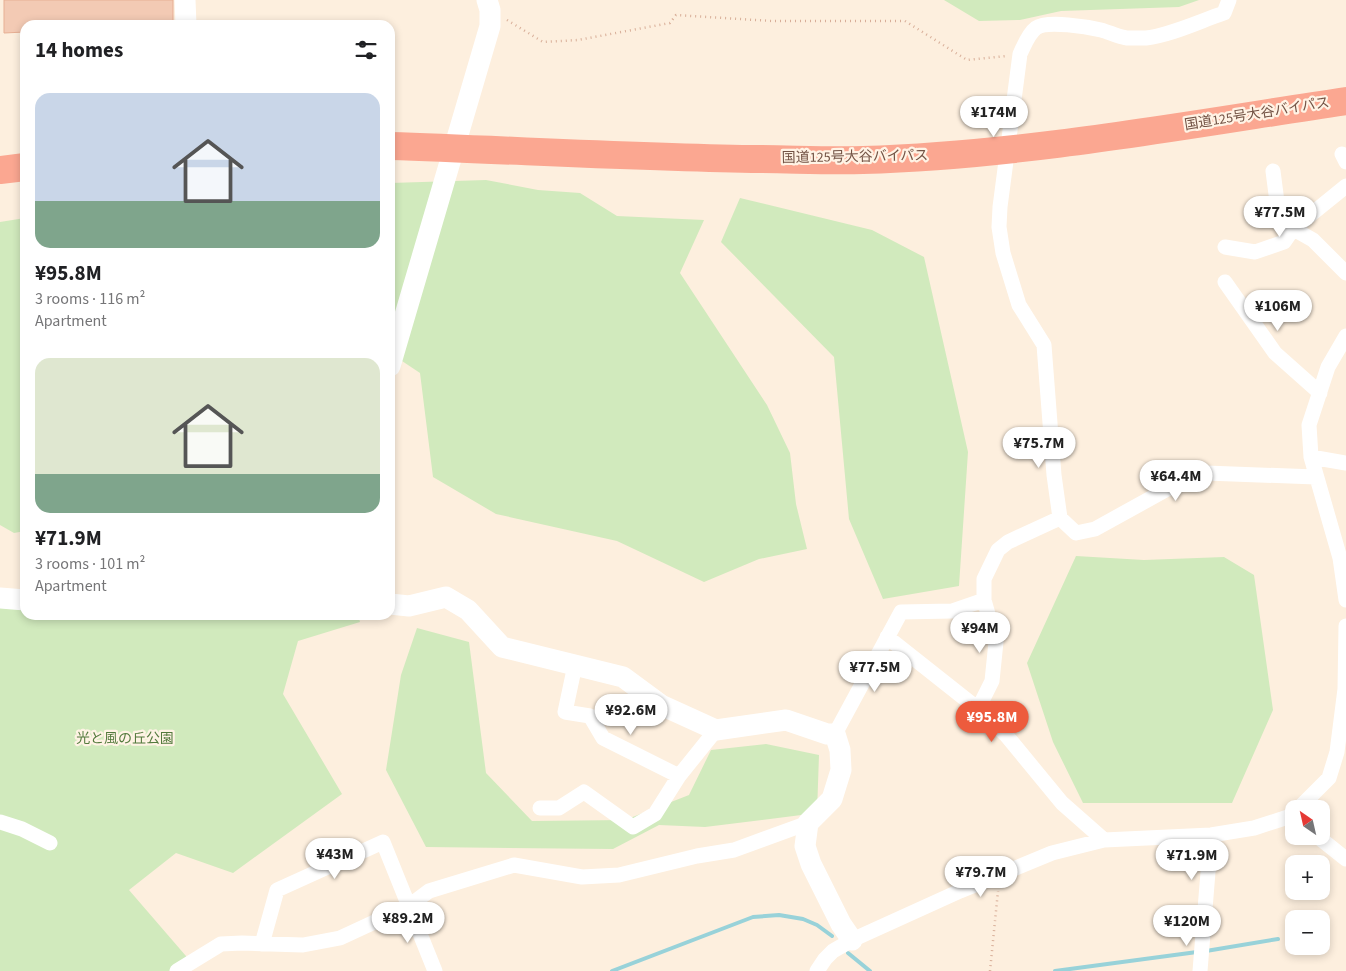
<!DOCTYPE html>
<html lang="en">
<head>
<meta charset="utf-8">
<style>
  body { margin:0; font-family:"Source Sans 3","Noto Sans JP",sans-serif; background:#f2f2f2; color:#202124; height:100vh; display:flex; flex-direction:column; font-size:19px; white-space:nowrap }
  * { box-sizing:border-box; margin:0 }
  p { font-size:16px; color:#757577 }
  .icon { flex:none; width:28px; height:28px; fill:none; stroke:currentColor; stroke-width:2; stroke-linecap:round; stroke-linejoin:round }
  .map { position:relative; flex:1; overflow:hidden }
  .details { position:absolute; left:20px; top:20px; width:375px; height:600px; display:flex; flex-direction:column; background:#fff; border-radius:15px; box-shadow:0 2px 8px #0003 }
  .details>* { flex:none }
  .needle { width:32px; rotate:326deg }
  .controls { position:absolute; left:1285px; top:800px; display:grid; gap:10px }
  .controls a { display:grid; place-items:center; width:45px; height:45px; border-radius:10px; background:#fff; box-shadow:0 2px 8px #0003; font-size:25px }
  .price { position:absolute; translate:-50% -42px; padding:0 11px; border-radius:18px; background:#fff; color:#222; font-size:16px; line-height:32px; filter:drop-shadow(0 1px 2px #0008) }
  .price::after { content:''; position:absolute; left:50%; top:30px; width:15px; height:11px; margin-left:-8px; background:inherit; clip-path:polygon(0 0,100% 0,50% 100%) }
  .price.selected { background:#ed5b3d; color:#fff }
  ul { padding:0; list-style:none }
  li { display:grid; align-content:center; gap:10px; height:265px; padding:0 15px }
  li span { display:grid; place-items:center; height:155px; border-radius:15px; color:#555 }
  li>.icon { margin-inline-start:auto }
  span .icon { width:90px; height:90px; fill:#fffc; stroke-width:1 }
  li b { font-size:21px }
  h2 { display:flex; justify-content:space-between; align-items:center; height:60px; padding:0 15px; font-size:21px }
  .map>svg:first-child { display:block }
</style>
</head>
<body>
<div class="map">
<svg width="1346" height="971" viewBox="0 0 1346 971">
  <rect width="100%" height="100%" fill="#fdefde"/>
  <!-- green -->
  <path fill="#d1eabd" d="M944,0H1199L1179,7L1061,11L1020,20L979,21Z
    M486,180L538,190L580,193L617,216L704,220L680,273L767,405L790,453L796,504L807,549L759,559L704,582L617,541L496,514L433,477L420,373L390,353V183Z
    M740,198L872,230L924,257L968,452L959,586L883,599L849,519L834,357L721,242Z
    M25,218V531L14,533L0,525V222Z
    M1076,556L1144,560L1224,557L1254,575L1273,710L1232,803H1083L1053,742L1027,663Z
    M0,598L25,600V615H358L360,622L298,641L283,694L342,794L233,873L176,853L129,890L192,963L177,971H0Z
    M417,628L469,642L486,773L532,821L625,820L689,795L711,750L766,744L819,755L817,813L705,827L659,825L613,849L426,847L386,770L401,675Z"/>
  <g fill="none" stroke-linecap="round" stroke-linejoin="round">
    <!-- stream -->
    <path stroke="#98d2d9" stroke-width="4" d="M1206,951L1278,939
      M848,953L870,971
      M612,971L753,917L779,915L803,919L817,925L832,936
      M1055,971L1197,952"/>
  </g>
  <!-- building -->
  <path fill="#f3cab4" stroke="#e7af94" d="M4,0H173V25H25V32L4,33Z"/>
  <g fill="none" stroke-linecap="round" stroke-linejoin="round">
    <!-- path -->
    <path stroke="#d8ae98" stroke-width="2.5" stroke-dasharray="1 4" stroke-linecap="butt" d="M507,20L543,42L578,40L670,23L676,15L772,21H905L967,60L1006,56
      M990,971L998,891"/>
    <!-- street -->
    <path stroke="#fff" stroke-width="15" d="M1342,154L1346,162
      M1273,171L1277,202L1283,223L1313,240L1346,273
      M1225,247L1255,252L1284,242L1293,229L1346,186
      M1225,282L1275,353L1320,393
      M1346,336L1328,367L1309,425L1311,457L1340,558L1346,600
      M1311,457L1346,463
      M1060,518L1076,533L1095,529L1180,482L1206,473L1316,477
      M887,637L978,709L1006,735L1062,803L1104,840
      M575,665L565,712L590,716L603,738L679,776L716,730
      M978,709L992,681L996,642L984,600
      M835,734L901,612L952,611L984,600V579L998,550L1008,542L1060,518L1054,475L1044,345L1019,305L1003,253L999,227L1000,207L1020,54C1024,46 1028,34 1036,28C1047,20 1088,27 1101,30C1109,32 1118,37 1127,38C1133,38 1140,38 1146,38C1171,35 1200,21 1224,13L1229,0
      M540,808H559L584,792L633,827L655,814L679,776
      M1298,809L1329,778L1337,752L1345,689L1346,626
      M0,822L22,829L50,843
      M1317,836L1346,859
      M262,944L277,890L383,842L435,971
      M177,971L221,944L242,943L303,945L340,938L409,906L429,891L514,865L582,877L619,875L697,856L734,850L808,823
      M817,971L825,959L833,951L852,940L960,891L1052,853L1104,840L1211,835L1254,828L1291,816L1294,813
      M1200,971L1211,835"/>
    <!-- secondary -->
    <path stroke="#fff" stroke-width="21" d="M185,0L186,25
      M390,366L490,26V10L487,0
      M0,598L25,600
      M390,604L409,606L446,597L468,610L502,647L623,677L661,705L716,730L786,720L827,734H835L840,750L841,770L832,799L808,823L805,846L811,864L841,924L852,940"/>
    <!-- highway -->
    <path stroke="#fba791" stroke-width="28" d="M390,146C511,150 631,157 752,159C789,159 826,161 863,160C1025,155 1186,125 1346,101
      M0,170L25,167"/>
  </g>
  <g text-anchor="middle" dominant-baseline="central" stroke-width="4.5" stroke-linejoin="round" paint-order="stroke">
    <!-- street labels -->
    <g font-size="14" fill="#735345" stroke="#fff3e5">
      <text transform="translate(1257 114) rotate(-9)">国道125号大谷バイパス</text>
      <text transform="translate(855 157) rotate(-1)">国道125号大谷バイパス</text>
    </g>
    <!-- park labels -->
    <g font-size="14" fill="#537a3d" stroke="#fff3e5">
      <text x="125" y="739">光と風の丘公園</text>
    </g>
  </g>
</svg>
<div class="controls">
<a><svg class="needle" viewBox="-14 -14 28 28"><path d="M0-13l5 13h-10z" fill="#e53935"/><path d="M0 13l5-13h-10z" fill="#757577"/></svg></a>
<a>+</a>
<a>−</a>
</div>
<b class="price" style="left:994px;top:138px">¥174M</b>
<b class="price" style="left:1280px;top:238px">¥77.5M</b>
<b class="price" style="left:1278px;top:332px">¥106M</b>
<b class="price" style="left:1039px;top:469px">¥75.7M</b>
<b class="price" style="left:1176px;top:502px">¥64.4M</b>
<b class="price" style="left:980px;top:654px">¥94M</b>
<b class="price" style="left:875px;top:693px">¥77.5M</b>
<b class="price" style="left:631px;top:736px">¥92.6M</b>
<b class="price selected" style="left:992px;top:743px">¥95.8M</b>
<b class="price" style="left:335px;top:880px">¥43M</b>
<b class="price" style="left:1192px;top:881px">¥71.9M</b>
<b class="price" style="left:981px;top:898px">¥79.7M</b>
<b class="price" style="left:408px;top:944px">¥89.2M</b>
<b class="price" style="left:1187px;top:947px">¥120M</b>
<section class="details">
<h2>14 homes<svg class="icon" aria-label="filters" viewBox="0 0 24 24"><path d="M4 7h16M4 17h16"/><circle cx="9" cy="7" r="2"/><circle cx="15" cy="17" r="2"/></svg></h2>
<ul>
<li><span style="background:linear-gradient(#c9d6e8 70%,#7fa58c 0)"><svg class="icon" aria-label="home" viewBox="0 0 24 24"><path d="M3 11l9-7 9 7M6 9v11h12V9"/></svg></span><div><b>¥95.8M</b><p>3 rooms · 116 m²</p><p>Apartment</p></div></li>
<li><span style="background:linear-gradient(#dfe7d0 75%,#7fa58c 0)"><svg class="icon" aria-label="home" viewBox="0 0 24 24"><path d="M3 11l9-7 9 7M6 9v11h12V9"/></svg></span><div><b>¥71.9M</b><p>3 rooms · 101 m²</p><p>Apartment</p></div></li>
</ul>
</section>
</div>
</body>
</html>
